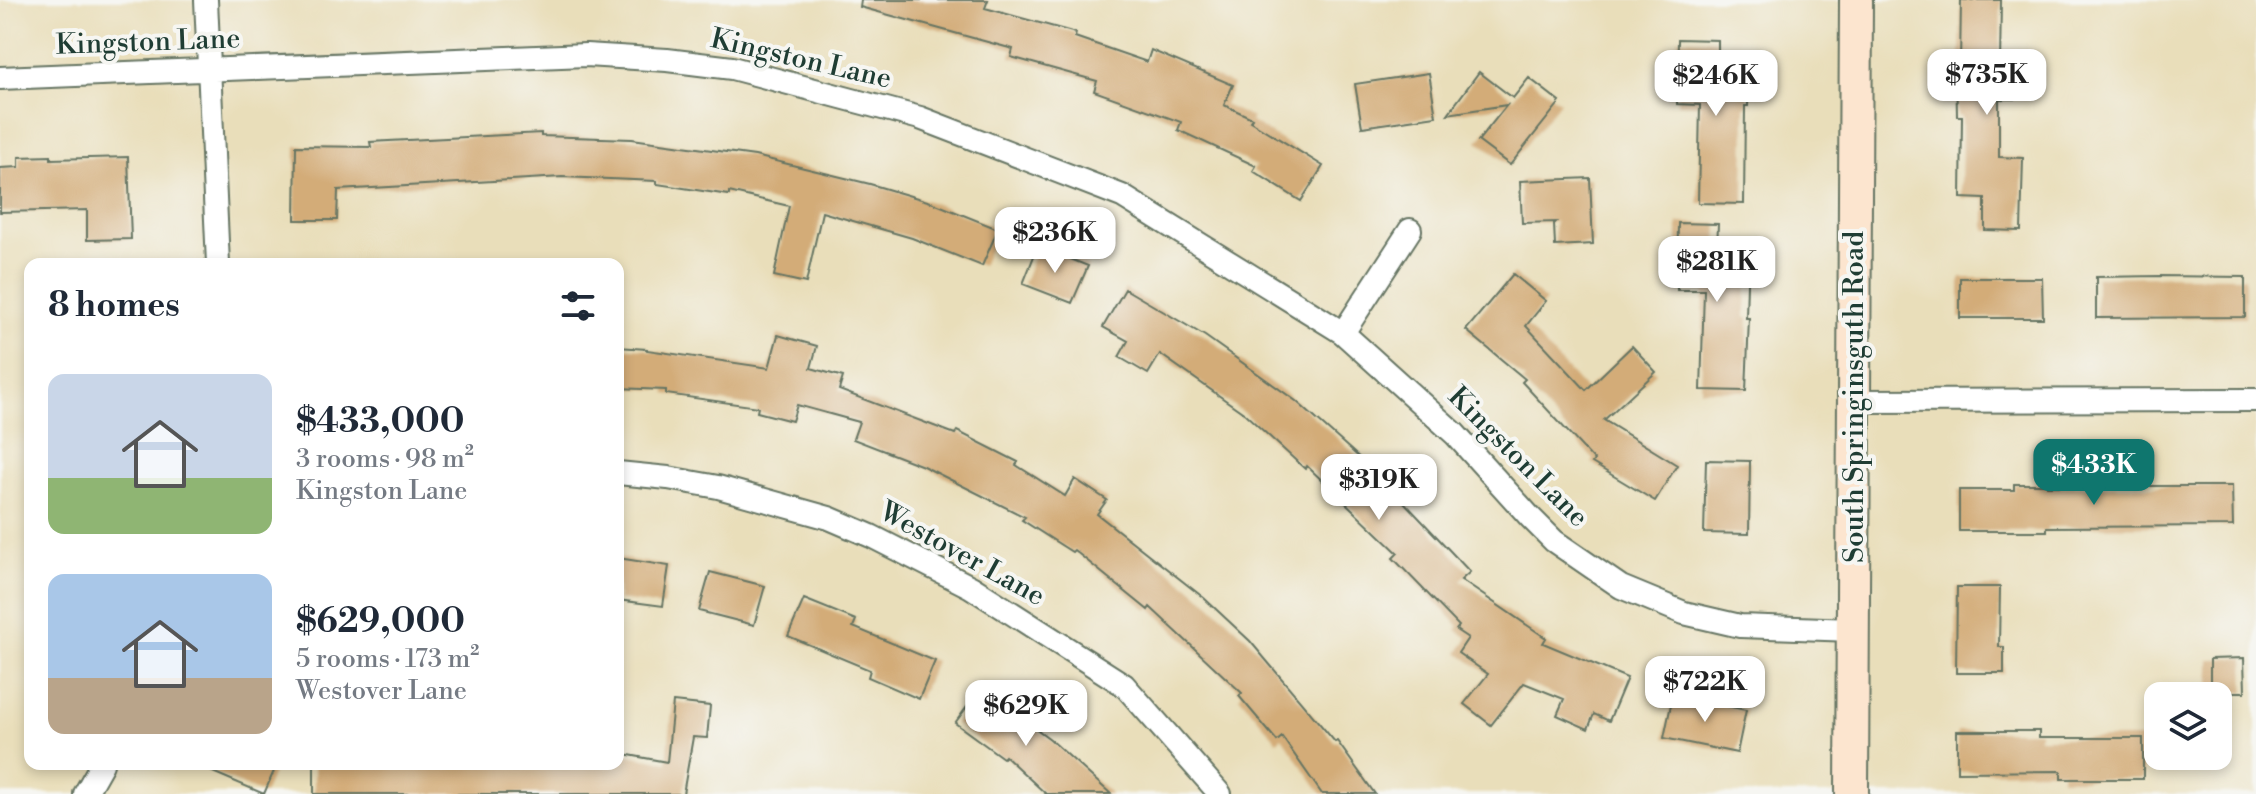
<!DOCTYPE html>
<html lang="en">
<head>
<meta charset="utf-8">
<style>
  body { margin:0; font-family:"Libre Bodoni",serif; background:#f2f2f3; color:#1f2937; height:100vh; display:flex; flex-direction:column; font-size:30px; white-space:nowrap }
  * { box-sizing:border-box; margin:0 }
  p { font-size:26px; color:#747a83 }
  .icon { flex:none; width:44px; height:44px; fill:none; stroke:currentColor; stroke-width:2; stroke-linecap:round; stroke-linejoin:round }
  .map { position:relative; flex:1; overflow:hidden }
  .drawer { position:absolute; left:24px; top:258px; width:600px; height:512px; display:flex; flex-direction:column; background:#fff; border-radius:16px; box-shadow:0 4px 12px #0003 }
  .drawer>* { flex:none }
  .fabs { position:absolute; left:2144px; top:682px; display:grid; gap:16px }
  .fabs a { display:grid; place-items:center; width:88px; height:88px; border-radius:16px; background:#fff; box-shadow:0 4px 12px #0003; font-size:40px }
  .price { position:absolute; translate:-50% -68px; padding:0 18px; border-radius:16px; background:#fff; color:#222; font-size:26px; line-height:52px; filter:drop-shadow(0 2px 4px #0008) }
  .price::after { content:''; position:absolute; left:50%; top:48px; width:24px; height:18px; margin-left:-12px; background:inherit; clip-path:polygon(0 0,100% 0,50% 100%) }
  .price.active { background:#0f766e; color:#fff }
  ul { padding:0; list-style:none }
  li { display:flex; align-items:center; gap:24px; height:200px; padding:0 24px }
  li span { display:grid; place-items:center; flex:none; width:224px; height:160px; border-radius:16px; color:#555 }
  li>.icon { margin-inline-start:auto }
  span .icon { width:96px; height:96px; fill:#fffc; stroke-width:1 }
  li b { font-size:34px }
  h2 { display:flex; justify-content:space-between; align-items:center; height:96px; padding:0 24px; font-size:34px }
  .map>svg:first-child { display:block }
</style>
</head>
<body>
<div class="map">
<svg width="2256" height="794" viewBox="0 0 2256 794">
  <rect width="100%" height="100%" fill="#f6f6f2"/>
  <filter id="ink" filterUnits="userSpaceOnUse"><feTurbulence type="fractalNoise" baseFrequency=".0125" numOctaves="2"/><feDisplacementMap in="SourceGraphic" scale="16" xChannelSelector="R" yChannelSelector="G"/><feConvolveMatrix kernelMatrix="1 2 1 2 8 2 1 2 1" color-interpolation-filters="sRGB"/></filter>
  <filter id="wash" filterUnits="userSpaceOnUse"><feTurbulence type="fractalNoise" baseFrequency=".006" numOctaves="4" result="noise"/><feDisplacementMap in="SourceGraphic" scale="32" xChannelSelector="R" yChannelSelector="G"/><feGaussianBlur stdDeviation="1.8" result="paint"/><feColorMatrix in="noise" values="0 0 0 0 0 0 0 0 0 0 0 0 0 0 0 0 0 1.4 0 .05"/><feComposite in="paint" operator="in"/></filter>
  <g filter="url(#wash)">
    <rect width="100%" height="100%" fill="#e9deba"/>
    <g id="blocks">
      <!-- building -->
      <path fill="#d3ac78" d="M861,0H988L985,8L1076,33L1075,37L1147,62L1151,50L1233,85L1224,105L1252,118L1250,121L1323,166L1301,201L1253,171L1256,166L1178,130L1181,122L1094,91L1097,81L1011,57L1013,49L860,7Z
        M1961,0H2001L2000,65H2015V99H1999V157L2023,158L2021,231L1985,230V199L1961,198L1962,116H1957L1956,66H1960Z
        M1678,39L1718,40V62H1749L1748,106H1745L1744,204L1698,203L1700,105L1677,104Z
        M1479,72L1513,98L1529,78L1560,102L1510,165L1478,141L1507,105L1448,114Z
        M1429,73L1436,116L1362,127L1355,84Z
        M541,133V136L632,139L755,156L870,184L931,202L998,229L982,266L912,238L822,212L806,283L774,276L789,206L729,192V195L657,184V181L562,177L338,190L337,220H295L296,146L371,147L370,142Z
        M51,156V159L128,157L131,239L87,240V210L0,212V168L19,167V157Z
        M1590,178L1593,244L1555,246L1554,224L1556,222L1522,223L1520,181Z
        M1678,223L1718,224L1717,249H1748L1746,318H1749L1746,391L1701,390L1704,290H1677Z
        M1038,246L1088,266L1072,303L1023,284Z
        M1513,274L1546,301L1526,326L1586,390L1632,346L1656,372L1604,420L1677,465L1655,501L1592,463L1594,460L1522,382L1525,379L1466,330Z
        M2160,276L2245,277V317L2096,318V277Z
        M1960,278H2042L2043,318H1960Z
        M1125,289L1205,336L1296,401L1362,460L1404,500L1403,501L1470,572L1461,580L1546,638L1543,643L1627,678L1609,721L1594,714L1588,729L1557,715L1564,699L1524,683L1491,725L1464,704L1488,674L1458,653L1468,638L1456,630L1459,626L1393,558L1398,553L1307,466L1305,469L1245,414L1160,354L1148,374L1119,357L1128,341L1103,327Z
        M778,335L817,346L811,368L843,377L839,390L955,434L957,431L1018,462L1016,465L1065,496L1075,479L1107,500L1097,514L1204,598L1250,641L1335,742L1337,741L1375,794H1322L1282,737L1277,741L1239,696L1242,693L1150,607L1148,610L1074,550L1072,552L1022,520L1025,517L923,466L853,439L859,422L797,405L792,421L757,412L758,407L666,394V390L618,388V347L647,349V350L769,368Z
        M1706,460L1750,461L1749,534L1704,533Z
        M2014,484H2047V486H2232L2233,526L2047,527V531H1959V490H2014Z
        M618,558L669,566L663,606L618,600Z
        M710,572L765,586L754,625L699,611Z
        M1957,587H2000L1999,647H2004V673H1956Z
        M804,599L856,620L853,627L935,661L919,699L868,677L870,670L788,636Z
        M2244,658L2245,692H2210V659Z
        M981,688L1050,739L1111,794H1046L1005,756L1003,758L955,723Z
        M1673,695L1746,710L1737,753L1664,738Z
        M673,702L710,706L707,738L693,737L683,794H314V764H388V766L618,764V753L667,762Z
        M1957,731H2039V738H2143V779H2061V771L1957,772Z
        M194,764H277L264,794Z"/>
    </g>
  </g>
  <g filter="url(#ink)">
    <use href="#blocks" fill-opacity="0" stroke="#667563" stroke-width="2"/>
    <g fill="none" stroke-linecap="round" stroke-linejoin="round">
      <!-- street casing -->
      <g stroke="#667563" stroke-width="26">
        <path id="street" d="M206,0L218,264
          M0,78L586,55L667,60L732,68L920,118L1122,196L1343,333L1410,230
          M1343,333L1455,434L1530,517L1554,541L1621,587L1684,613L1740,626L1853,630
          M1854,401L2256,400
          M618,473L668,478L718,487L829,518L871,536L971,587L1124,685L1220,794
          M85,794L102,764"/>
      </g>
      <!-- secondary casing -->
      <g stroke="#667563" stroke-width="36">
        <path id="secondary" d="M1852,794L1856,0"/>
      </g>
      <!-- street -->
      <use href="#street" stroke="#fff" stroke-width="22"/>
      <!-- secondary -->
      <use href="#secondary" stroke="#fce5cf" stroke-width="32"/>
    </g>
  </g>
  <g text-anchor="middle" dominant-baseline="central" stroke-width="8" stroke-linejoin="round" paint-order="stroke">
    <!-- street labels -->
    <g font-size="28" fill="#1f3d34" stroke="#f6f6f2">
      <text transform="translate(148 42) rotate(-2)">Kingston Lane</text>
      <text transform="translate(801 59) rotate(13)">Kingston Lane</text>
      <text transform="translate(1854 397) rotate(-90)">South Springinsguth Road</text>
      <text transform="translate(1518 457) rotate(45)">Kingston Lane</text>
      <text transform="translate(962 554) rotate(29)">Westover Lane</text>
    </g>
  </g>
</svg>
<div class="fabs">
<a><svg class="icon" aria-label="layers" viewBox="0 0 24 24"><path d="M12 4l9 5-9 5-9-5zM3 14l9 5 9-5"/></svg></a>
</div>
<b class="price" style="left:1987px;top:117px">$735K</b>
<b class="price" style="left:1716px;top:118px">$246K</b>
<b class="price" style="left:1055px;top:275px">$236K</b>
<b class="price" style="left:1717px;top:304px">$281K</b>
<b class="price active" style="left:2094px;top:507px">$433K</b>
<b class="price" style="left:1379px;top:522px">$319K</b>
<b class="price" style="left:1705px;top:724px">$722K</b>
<b class="price" style="left:1026px;top:748px">$629K</b>
<section class="drawer">
<h2>8 homes<svg class="icon" aria-label="filters" viewBox="0 0 24 24"><path d="M4 7h16M4 17h16"/><circle cx="9" cy="7" r="2"/><circle cx="15" cy="17" r="2"/></svg></h2>
<ul>
<li><span style="background:linear-gradient(#c9d6e8 65%,#8fb573 0)"><svg class="icon" aria-label="home" viewBox="0 0 24 24"><path d="M3 11l9-7 9 7M6 9v11h12V9"/></svg></span><div><b>$433,000</b><p>3 rooms · 98 m²</p><p>Kingston Lane</p></div></li>
<li><span style="background:linear-gradient(#a9c7e8 65%,#b9a48a 0)"><svg class="icon" aria-label="home" viewBox="0 0 24 24"><path d="M3 11l9-7 9 7M6 9v11h12V9"/></svg></span><div><b>$629,000</b><p>5 rooms · 173 m²</p><p>Westover Lane</p></div></li>
</ul>
</section>
</div>
</body>
</html>
